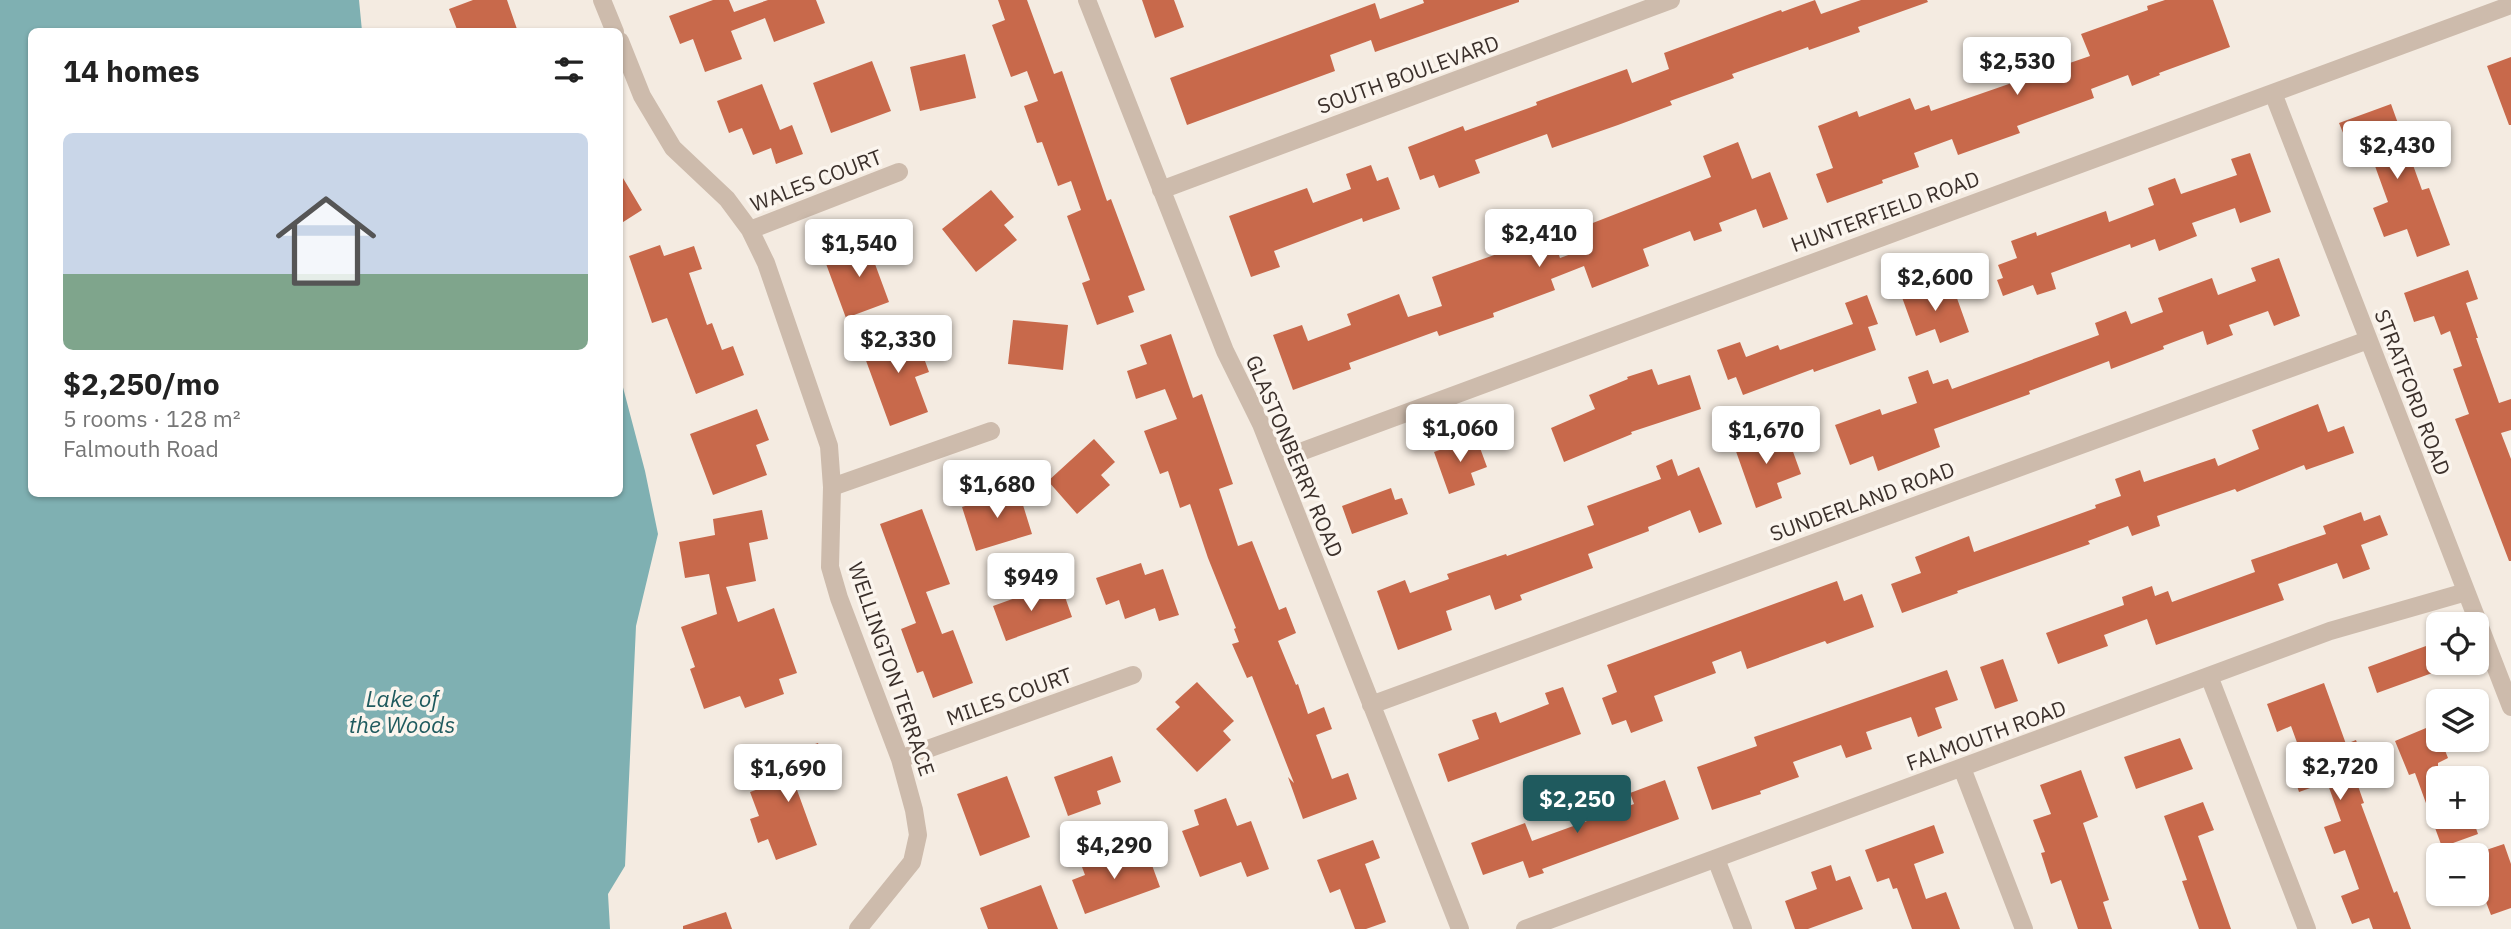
<!DOCTYPE html>
<html lang="en">
<head>
<meta charset="utf-8">
<style>
  body { margin:0; font-family:"IBM Plex Sans",sans-serif; background:#f6f6f6; color:#222; height:100vh; display:flex; flex-direction:column; font-size:26px; white-space:nowrap }
  * { box-sizing:border-box; margin:0 }
  p { font-size:23px; color:#767676 }
  .icon { flex:none; width:38px; height:38px; fill:none; stroke:currentColor; stroke-width:2; stroke-linecap:round; stroke-linejoin:round }
  .map { position:relative; flex:1; overflow:hidden }
  .sheet { position:absolute; left:28px; top:28px; width:595px; height:469px; display:flex; flex-direction:column; background:#fff; border-radius:10px; box-shadow:0 2px 5px #0004 }
  .sheet>* { flex:none }
  .tools { position:absolute; left:2426px; top:612px; display:grid; gap:14px }
  .tools a { display:grid; place-items:center; width:63px; height:63px; border-radius:10px; background:#fff; box-shadow:0 2px 5px #0004; font-size:35px }
  .price { position:absolute; translate:-50% -60px; padding:0 16px; border-radius:7px; background:#fff; color:#222; font-size:23px; line-height:46px; filter:drop-shadow(0 2px 4px #0008) }
  .price::after { content:''; position:absolute; left:50%; top:42px; width:21px; height:16px; margin-left:-10px; background:inherit; clip-path:polygon(0 0,100% 0,50% 100%) }
  .price.selected { background:#1f5a5e; color:#fff }
  ul { padding:0; list-style:none }
  li { display:grid; align-content:center; gap:14px; height:371px; padding:0 35px }
  li span { display:grid; place-items:center; height:217px; border-radius:10px; color:#555 }
  li>.icon { margin-inline-start:auto }
  span .icon { width:126px; height:126px; fill:#fffc; stroke-width:1 }
  li b { font-size:30px }
  h2 { display:flex; justify-content:space-between; align-items:center; height:84px; padding:0 35px; font-size:30px }
  .map>svg:first-child { display:block }
</style>
</head>
<body>
<div class="map">
<svg width="2511" height="929" viewBox="0 0 2511 929">
  <rect width="100%" height="100%" fill="#f4ebe1"/>
  <!-- water -->
  <path fill="#7fb0b2" d="M0,0H359L362,31L32,32V494H620V376L645,471L658,534L636,626L625,866L608,894L610,929H0Z"/>
  <!-- building -->
  <path fill="#c8694b" d="M473,0H507L518,32H458L449,9Z
    M713,0H729L734,12L768,0H816L825,23L774,42L765,18L731,31L742,59L705,72L693,39L680,44L669,16Z
    M998,0H1027L1054,74L1062,71L1107,201L1111,199L1145,290L1128,296L1134,312L1097,325L1082,283L1090,280L1067,216L1081,210L1071,181L1058,186L1042,142L1037,143L1024,106L1038,101L1027,71L1011,77L992,25L1005,20Z
    M1142,0H1174L1184,27L1155,38Z
    M1423,0H1519V2L1375,52L1371,40L1330,55L1335,71L1187,125L1170,78L1375,3L1380,19L1424,3Z
    M1815,0L1821,14L1861,0H1927L1928,2L1858,27L1860,32L1809,50L1808,47L1732,74L1734,78L1670,101L1672,105L1618,125L1552,148L1547,134L1475,160L1480,173L1439,188L1434,175L1420,180L1408,147L1463,126L1465,131L1537,105L1536,102L1627,69L1632,83L1669,69L1664,53L1781,10L1782,12Z
    M2165,0H2213L2230,47L2159,73L2160,75L2132,86L2128,75L2091,89L2094,98L2017,126L2020,133L1958,155L1952,139L1914,153L1919,167L1882,180L1883,183L1827,203L1816,174L1833,168L1818,126L1857,111L1859,117L1910,98L1915,110L1929,105L1931,111L2090,56L2081,34L2148,10L2147,6Z
    M965,54L976,98L920,111L910,67Z
    M2511,57V125H2509L2487,66Z
    M872,61L891,111L831,133L813,83Z
    M762,84L780,130L792,125L803,154L776,164L771,148L753,155L742,128L729,133L717,101Z
    M2391,104L2422,190L2429,188L2450,245L2417,257L2407,229L2384,237L2373,208L2388,202L2367,144L2350,150L2339,123Z
    M1738,142L1752,179L1770,172L1788,219L1763,228L1756,209L1719,223L1722,231L1694,241L1690,231L1643,249L1649,266L1592,288L1584,266L1551,279L1555,290L1493,313L1494,317L1439,336L1437,331L1349,363L1351,369L1293,390L1273,335L1302,325L1308,341L1351,325L1347,314L1399,294L1408,317L1442,306L1432,277L1497,254L1495,250L1550,230L1560,258L1593,246L1585,226L1711,177L1703,156Z
    M2250,153L2271,212L2240,223L2235,208L2192,223L2197,236L2159,251L2155,239L2131,248L2130,244L2051,273L2056,289L2037,295L2033,285L2003,296L1997,280L2003,278L1998,265L2017,258L2011,241L2036,232L2037,236L2106,211L2109,222L2154,205L2148,188L2175,178L2181,194L2237,175L2231,159Z
    M1371,165L1377,181L1388,177L1400,209L1363,222L1362,218L1274,251L1280,267L1251,277L1229,216L1307,188L1313,203L1351,189L1346,174Z
    M620,173L642,210L620,224Z
    M991,190L1014,217L1004,225L1017,240L976,272L942,229Z
    M882,240L889,259L875,264L889,302L846,318L825,261Z
    M660,245L664,256L694,246L702,269L689,273L707,325L712,323L722,350L733,346L744,375L696,394L667,318L652,323L629,256Z
    M2279,258L2300,316L2274,326L2268,311L2229,325L2233,335L2207,345L2203,331L2163,346L2164,349L2111,369L2109,361L2029,391L2030,394L1934,429L1940,447L1878,471L1873,456L1850,465L1835,425L1880,409L1882,415L1917,403L1908,377L1928,370L1933,384L1948,379L1952,389L2099,335L2095,323L2126,311L2131,324L2163,312L2158,298L2212,278L2218,295L2256,281L2251,268Z
    M2468,270L2478,299L2466,303L2478,338H2476L2499,403L2511,399V430L2501,433L2511,459V561H2509L2455,419L2469,414L2453,369L2462,366L2450,331L2441,335L2434,316L2414,322L2404,293Z
    M1914,283L1920,299L1953,287L1969,332L1940,343L1935,329L1916,336L1899,289Z
    M1867,295L1878,324L1868,327L1876,350L1814,372L1813,369L1743,395L1736,377L1728,380L1717,350L1740,342L1746,357L1778,345L1780,350L1853,324L1845,303Z
    M1013,320L1068,325L1063,370L1008,364Z
    M913,328L929,372L915,377L928,412L890,426L861,347Z
    M1171,334L1193,398L1202,394L1233,484L1219,489L1238,546L1252,541L1279,610L1286,607L1296,633L1278,641L1296,685L1298,684L1308,714L1324,707L1332,729L1316,735L1332,779L1348,773L1357,799L1303,819L1288,777L1294,783L1252,676L1247,678L1232,644L1239,642L1234,629L1236,628L1208,558L1190,504L1180,508L1168,471L1160,474L1144,431L1177,419L1165,389L1136,399L1127,371L1147,364L1140,345Z
    M1652,369L1658,385L1690,375L1701,409L1631,432L1632,434L1564,462L1551,428L1595,409L1589,395L1628,379L1627,377Z
    M2318,404L2328,432L2344,426L2354,453L2306,470L2304,465L2237,492L2235,489L2157,516L2160,526L2132,536L2128,526L2088,541L2090,544L1957,591L1958,593L1902,613L1891,584L1921,573L1915,557L1969,536L1974,552L2096,508L2095,505L2121,496L2115,479L2140,470L2144,482L2215,458L2218,466L2259,449L2252,430Z
    M757,409L769,440L756,445L767,475L713,495L690,434Z
    M1754,432L1759,445L1787,435L1801,474L1777,483L1782,498L1756,508L1732,440Z
    M1476,437L1487,467L1471,473L1475,485L1449,494L1434,452Z
    M1094,439L1115,462L1101,475L1110,485L1077,514L1048,481Z
    M1672,459L1678,476L1699,467L1722,524L1699,533L1690,510L1648,527L1649,531L1588,554L1593,568L1520,595L1522,600L1495,610L1490,595L1446,611L1452,630L1398,650L1377,591L1405,580L1410,593L1449,579L1447,574L1506,554L1507,556L1594,525L1587,506L1661,479L1656,466Z
    M1391,488L1395,500L1402,498L1408,514L1352,534L1342,506Z
    M1018,489L1032,534L976,551L962,507Z
    M922,509L950,584L926,592L942,634L953,630L973,683L933,698L923,671L917,673L901,629L916,623L880,524Z
    M762,510L768,539L749,543L756,581L726,587L738,622L774,608L797,673L779,679L784,694L745,708L740,696L704,709L690,669L695,667L681,627L717,614L709,574L685,578L679,542L715,535L713,519Z
    M2361,512L2364,521L2380,515L2388,535L2361,545L2370,569L2343,579L2337,563L2278,584L2284,600L2156,645L2147,619L2104,635L2108,646L2058,664L2046,633L2124,605L2122,597L2152,586L2155,596L2168,591L2172,602L2255,572L2251,560L2326,534L2323,526Z
    M1141,563L1145,575L1163,569L1179,615L1159,621L1155,608L1125,619L1119,600L1106,605L1096,578Z
    M1837,581L1844,601L1862,594L1874,627L1827,644L1825,641L1747,669L1741,651L1712,662L1716,673L1654,696L1663,721L1631,733L1626,720L1612,725L1602,698L1617,692L1607,665Z
    M1043,588L1048,599L1064,594L1072,617L1006,641L993,606Z
    M2426,646L2435,672L2377,693L2368,667Z
    M2003,659L2018,701L1995,709L1980,667Z
    M1947,670L1958,700L1935,708L1942,728L1918,737L1911,717L1866,732L1872,749L1846,758L1841,745L1793,762L1799,777L1760,791L1761,794L1712,810L1697,767L1757,746L1754,737Z
    M1197,682L1234,721L1223,731L1231,740L1197,772L1156,729L1180,707L1175,702Z
    M2324,683L2346,744L2356,740L2365,765L2352,769L2364,803L2361,804L2394,893L2397,891L2411,929H2373L2369,918L2352,924L2341,896L2359,889L2345,850L2334,854L2324,827L2341,821L2327,782L2299,792L2290,764L2303,759L2291,726L2277,732L2267,704Z
    M1563,687L1581,734L1448,782L1438,754L1479,739L1472,720L1496,712L1500,723L1549,704L1545,693Z
    M2438,723V740H2441L2448,758L2438,763V817H2472L2478,834L2442,847L2415,773L2409,775L2395,741Z
    M2180,738L2193,769L2136,789L2124,757Z
    M818,743L827,769L814,774L817,783L797,790L817,845L776,860L768,839L758,843L750,819L759,816L750,792L775,783L771,774L791,767L786,754Z
    M1112,756L1121,782L1097,791L1101,804L1068,816L1054,777Z
    M2081,770L2098,817L2083,823L2109,900L2103,902L2112,929H2078L2061,880L2051,884L2041,853L2045,852L2033,820L2051,814L2040,785Z
    M1007,776L1030,837L980,856L957,794Z
    M1665,780L1679,819L1542,869L1544,873L1529,878L1523,861L1483,875L1471,843L1525,823L1532,841L1634,804L1630,793Z
    M1226,798L1237,826L1251,821L1269,869L1247,877L1241,862L1200,877L1182,831L1199,825L1194,810Z
    M2203,802L2214,830L2198,836L2231,929H2199L2182,881L2187,880L2164,816Z
    M1934,825L1944,853L1914,864L1926,899L1946,892L1960,929H1912L1897,888L1893,889L1889,878L1877,882L1865,850Z
    M1373,840L1380,858L1365,864L1386,922L1366,929H1355L1340,889L1330,893L1317,860Z
    M2504,844L2511,864V908L2491,915L2476,876V871L2483,868L2477,853Z
    M1127,851L1131,863L1149,857L1160,887L1085,914L1072,880L1085,875L1082,867Z
    M1831,865L1836,881L1850,876L1863,909L1808,929H1795L1785,901L1817,889L1811,872Z
    M1041,885L1058,929H988L980,908Z
    M726,912L732,929H683V926Z"/>
  <g fill="none" stroke-linecap="round" stroke-linejoin="round">
    <!-- street -->
    <path stroke="#cdbbac" stroke-width="18" d="M602,0L615,32
      M1087,0L1225,351L1261,424L1460,929
      M620,41L642,96L673,148L727,199L750,230L766,263L829,446L832,487L830,567L839,598L900,759L914,810L918,835L912,862L858,929
      M2273,93L2511,707
      M1161,190L1671,0
      M750,230L899,172
      M1276,461L2511,5
      M832,487L991,431
      M2209,676L2307,929
      M1371,705L2368,340
      M900,759L1133,675
      M1962,768L2024,929
      M1716,859L1743,929
      M1525,929L2330,631L2466,592"/>
  </g>
  <g text-anchor="middle" dominant-baseline="central" stroke-width="7" stroke-linejoin="round" paint-order="stroke">
    <!-- street labels -->
    <g font-size="21" fill="#3b302b" stroke="#fbf5ee">
      <text transform="translate(1408 74) rotate(-20)">SOUTH BOULEVARD</text>
      <text transform="translate(816 180) rotate(-21)">WALES COURT</text>
      <text transform="translate(1885 211) rotate(-20)">HUNTERFIELD ROAD</text>
      <text transform="translate(2413 392) rotate(69)">STRATFORD ROAD</text>
      <text transform="translate(1295 456) rotate(67)">GLASTONBERRY ROAD</text>
      <text transform="translate(1862 501) rotate(-20)">SUNDERLAND ROAD</text>
      <text transform="translate(892 669) rotate(71)">WELLINGTON TERRACE</text>
      <text transform="translate(1009 696) rotate(-20)">MILES COURT</text>
      <text transform="translate(1986 735) rotate(-20)">FALMOUTH ROAD</text>
    </g>
    <!-- water labels -->
    <g font-size="23" font-style="italic" fill="#1f5a5e" stroke="#fbf5ee">
      <text x="402" y="698">Lake of<tspan x="402" dy="26">the Woods</tspan></text>
    </g>
  </g>
</svg>
<div class="tools">
<a><svg class="icon" aria-label="locate" viewBox="0 0 24 24"><circle cx="12" cy="12" r="6"/><path d="M12 2v4M12 18v4M2 12h4M18 12h4"/></svg></a>
<a><svg class="icon" aria-label="layers" viewBox="0 0 24 24"><path d="M12 4l9 5-9 5-9-5zM3 14l9 5 9-5"/></svg></a>
<a>+</a>
<a>−</a>
</div>
<b class="price" style="left:2017px;top:97px">$2,530</b>
<b class="price" style="left:2397px;top:181px">$2,430</b>
<b class="price" style="left:1539px;top:269px">$2,410</b>
<b class="price" style="left:859px;top:279px">$1,540</b>
<b class="price" style="left:1935px;top:313px">$2,600</b>
<b class="price" style="left:898px;top:375px">$2,330</b>
<b class="price" style="left:1460px;top:464px">$1,060</b>
<b class="price" style="left:1766px;top:466px">$1,670</b>
<b class="price" style="left:997px;top:520px">$1,680</b>
<b class="price" style="left:1031px;top:613px">$949</b>
<b class="price" style="left:2340px;top:802px">$2,720</b>
<b class="price" style="left:788px;top:804px">$1,690</b>
<b class="price selected" style="left:1577px;top:835px">$2,250</b>
<b class="price" style="left:1114px;top:881px">$4,290</b>
<section class="sheet">
<h2>14 homes<svg class="icon" aria-label="filters" viewBox="0 0 24 24"><path d="M4 7h16M4 17h16"/><circle cx="9" cy="7" r="2"/><circle cx="15" cy="17" r="2"/></svg></h2>
<ul>
<li><span style="background:linear-gradient(#c9d6e8 65%,#7fa58c 0)"><svg class="icon" aria-label="home" viewBox="0 0 24 24"><path d="M3 11l9-7 9 7M6 9v11h12V9"/></svg></span><div><b>$2,250/mo</b><p>5 rooms · 128 m²</p><p>Falmouth Road</p></div></li>
</ul>
</section>
</div>
</body>
</html>
